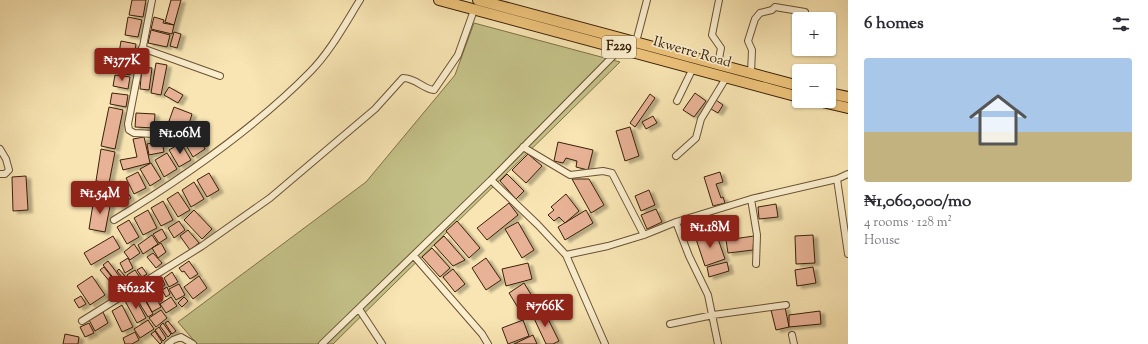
<!DOCTYPE html>
<html lang="en">
<head>
<meta charset="utf-8">
<style>
  body { margin:0; font-family:"Sorts Mill Goudy",serif; background:#f2f2f3; color:#2b2b33; height:100vh; display:flex; flex-direction:column; font-size:15px; white-space:nowrap }
  * { box-sizing:border-box; margin:0 }
  p { font-size:13px; color:#7c7c81 }
  .icon { flex:none; width:22px; height:22px; fill:none; stroke:currentColor; stroke-width:2; stroke-linecap:round; stroke-linejoin:round }
  .map { position:relative; flex:1; overflow:hidden }
  .drawer { display:flex; flex-direction:column; background:#fff; width:300px }
  .drawer>* { flex:none }
  .fabs { position:absolute; left:792px; top:12px; display:grid; gap:8px }
  .fabs a { display:grid; place-items:center; width:44px; height:44px; border-radius:4px; background:#fff; box-shadow:0 1px 3px #0004; font-size:20px }
  .price { position:absolute; translate:-50% -34px; padding:0 9px; border-radius:4px; background:#8f2418; color:#fff; font-size:13px; line-height:26px; filter:drop-shadow(0 1px 2px #0008) }
  .price::after { content:''; position:absolute; left:50%; top:24px; width:12px; height:9px; margin-left:-6px; background:inherit; clip-path:polygon(0 0,100% 0,50% 100%) }
  .price.on { background:#222; color:#fff }
  ul { padding:0; list-style:none }
  li { display:grid; align-content:center; gap:8px; height:212px; padding:0 16px }
  li span { display:grid; place-items:center; height:124px; border-radius:4px; color:#555 }
  li>.icon { margin-inline-start:auto }
  span .icon { width:72px; height:72px; fill:#fffc; stroke-width:1 }
  li b { font-size:17px }
  h2 { display:flex; justify-content:space-between; align-items:center; height:48px; padding:0 16px; font-size:17px }
  main { display:flex; flex:1; min-height:0 }
  .map>svg:first-child { display:block }
</style>
</head>
<body>
<main>
<div class="map">
<svg width="848" height="344" viewBox="0 0 848 344">
  <defs>
    <filter id="shadow"><feDropShadow dx="4.5" dy="2.5" stdDeviation="1" flood-color="#0004"/></filter>
  </defs>
  <rect width="100%" height="100%" fill="#f8e5b3"/>
  <filter id="stains"><feTurbulence type="fractalNoise" baseFrequency=".005" numOctaves="4"/><feColorMatrix values="0 0 0 0 .2 0 0 0 0 .09 0 0 0 0 .02 0 0 0 .5 -.17"/></filter>
  <radialGradient id="worn" r=".72"><stop offset=".6" stop-color="#630" stop-opacity="0"/><stop offset="1" stop-color="#630" stop-opacity=".3"/></radialGradient>
  <!-- green -->
  <path fill="#c4c288" stroke="#7f7248" d="M474,23L620,62L333,344H197L178,322L366,182L455,75Z"/>
  <!-- building -->
  <path fill="#e8b296" stroke="#3a2109" filter="url(#shadow)" d="M132,0H146L143,17L129,15Z
    M171,0H181L174,25L165,22Z
    M128,17L142,20L138,37L125,35Z
    M154,17L164,20L163,23L174,25L172,34L151,29Z
    M151,30L170,35L167,47L148,43Z
    M174,32L181,34L177,48L170,46Z
    M121,41L136,44L134,56L119,53Z
    M119,55L133,57L130,75L116,72Z
    M156,63L167,65L161,95L151,93Z
    M142,67L152,68L149,90L140,89Z
    M115,75L130,77L128,89L113,86Z
    M169,87L183,95L178,103L164,95Z
    M112,93L128,95L126,107L110,104Z
    M695,93L706,101L694,117L683,110Z
    M650,94L655,98L635,127L630,123Z
    M716,100L723,105L718,113L711,109Z
    M109,107L123,110L115,149L101,146Z
    M174,107L192,114L188,127L169,121Z
    M136,113L155,114L154,128L135,127Z
    M653,116L657,123L646,129L642,122Z
    M178,127L183,137L170,145L164,135Z
    M630,127L639,156L625,161L616,131Z
    M196,133L205,149L193,157L183,140Z
    M144,137L150,163L123,170L120,160L137,157L133,139Z
    M162,141L164,152L149,155L147,144Z
    M558,142L593,150L588,170L576,167L577,161L566,158L563,163L554,161Z
    M181,143L191,160L179,167L169,150Z
    M101,149L115,152L109,183L96,181Z
    M167,153L177,169L164,177L155,160Z
    M528,154L542,166L526,183L512,170Z
    M151,163L161,179L150,186L140,169Z
    M138,172L146,188L134,194L126,178Z
    M720,172L723,182L716,184L721,198L723,197L725,203L713,206L704,177Z
    M209,173L219,190L207,197L197,180Z
    M507,174L524,191L516,199L500,181Z
    M26,176L28,210L13,211L12,177Z
    M572,179H589L604,205L591,213Z
    M121,181L131,198L119,206L109,189Z
    M194,182L204,199L191,207L182,190Z
    M649,190L655,205L641,211L635,196Z
    M178,192L190,210L178,217L167,199Z
    M566,194L579,211L565,223L559,217L554,221L548,215L554,210L551,207Z
    M94,198L111,201L105,232L89,229Z
    M163,201L173,220L161,226L151,208Z
    M509,203L518,215L487,240L477,228Z
    M776,204L778,217L759,219L758,207Z
    M656,209L662,222L647,229L641,215Z
    M148,210L157,228L143,235L134,218Z
    M194,210L212,229L202,239L184,220Z
    M586,210L593,223L565,240L558,227Z
    M129,220L139,237L127,244L117,227Z
    M179,221L185,230L174,238L168,228Z
    M457,221L480,248L469,258L446,231Z
    M518,222L534,250L522,258L505,229Z
    M162,229L167,238L159,243L153,234Z
    M188,230L199,243L190,250L180,236Z
    M716,233L725,259L705,266L696,239Z
    M152,235L158,244L143,254L138,245Z
    M813,235L815,263L796,264L795,236Z
    M113,236L120,248L91,265L84,253Z
    M444,236L465,260L453,266L434,245Z
    M754,236L753,250L728,253L726,240Z
    M161,243L166,252L158,258L152,248Z
    M134,244L140,253L130,260L124,252Z
    M432,248L450,268L440,277L422,257Z
    M153,253L162,263L156,268L147,257Z
    M128,258L133,268L125,273L120,263Z
    M486,258L501,280L486,290L472,268Z
    M108,261L128,288L124,291L103,265Z
    M189,261L198,274L190,279L184,271L182,272L179,268Z
    M727,262L729,271L709,277L707,267Z
    M528,263L532,279L506,286L502,269Z
    M104,267L114,280L111,283L100,270Z
    M142,267L147,274L142,277L137,270Z
    M813,267L816,283L797,286L795,270Z
    M119,269L133,286L131,288L117,271Z
    M453,269L465,284L455,292L443,277Z
    M135,270L141,279L132,284L127,275Z
    M172,272L178,282L169,287L164,278Z
    M92,276L105,295L90,305L77,286Z
    M199,276L207,288L193,299L184,287Z
    M162,278L165,285L157,289L154,283Z
    M524,283L535,301L520,311L509,293Z
    M149,284L161,307L152,312L140,289Z
    M179,284L185,295L176,300L169,289Z
    M167,287L170,294L166,297L162,290Z
    M81,296L86,304L79,308L74,300Z
    M134,296L146,318L137,323L125,301Z
    M171,297L177,306L166,313L160,304Z
    M184,297L188,301L182,307L178,303Z
    M144,298L153,314L148,317L138,301Z
    M122,305L133,327L122,332L112,311Z
    M785,307L789,327L776,330L771,310Z
    M543,309L559,341L553,344H546L532,314Z
    M161,310L167,318L156,327L149,318Z
    M820,311L821,324L789,327V315Z
    M103,312L108,323L95,331L89,320Z
    M148,320L154,329L140,338L134,329Z
    M523,320L529,336L508,344L502,328Z
    M168,321L176,331L172,334L165,323Z
    M89,323L94,333L85,337L80,327Z
    M163,323L171,334L168,337L160,326Z
    M159,327L166,338L163,341L155,330Z
    M155,331L162,342L160,344L151,334Z
    M135,332L139,340L132,344H125L123,338Z
    M65,334L79,337L78,344H63Z
    M533,335L537,344H514Z"/>
  <g fill="none" stroke-linecap="round" stroke-linejoin="round">
    <!-- minor casing -->
    <g stroke="#6a5234" stroke-width="8">
      <path id="minor" d="M152,0L128,124L129,130L134,133L154,134
        M636,42L647,0
        M142,48L220,76
        M718,64L721,48L712,35L719,0
        M751,73L752,50L748,41L755,19L760,13L772,10L775,7L805,12
        M677,101L693,68
        M523,147L570,175L603,171L612,173L644,235
        M0,149L6,159L9,170L5,174H0
        M676,156L696,138L701,119L726,78
        M837,179L848,254
        M491,180L538,225L566,255L605,344
        M751,199L757,235L756,264
        M114,220C183,178 253,130 310,72C330,52 345,24 360,0
        M676,222L689,256L708,295L718,344
        M566,255L608,246L644,235L676,222L751,199L837,179L848,174
        M414,256L482,334L488,344
        M359,309L382,344
        M82,321L202,246L270,198L375,109L403,78C416,78 423,89 434,90L458,55L474,10
        M670,324L713,315L786,305
        M792,335L794,344
        M168,344L173,340L181,337L193,344
        M322,344L491,180L621,48"/>
    </g>
    <!-- primary casing -->
    <g stroke="#3a2109" stroke-width="12">
      <path id="primary" d="M439,0L799,97
        M478,0L799,86
        M829,93L848,97
        M818,101L848,108"/>
    </g>
    <!-- minor -->
    <use href="#minor" stroke="#faeece" stroke-width="6"/>
    <!-- primary -->
    <use href="#primary" stroke="#ecc27a" stroke-width="10"/>
  </g>
  <g text-anchor="middle" dominant-baseline="central" stroke-width="3.5" stroke-linejoin="round" paint-order="stroke">
    <!-- shield labels -->
    <rect fill="#faeece" stroke="#745e44" stroke-width="1" x="602" y="36" width="34" height="22" rx="3"/>
    <g font-size="13" font-weight="bold" fill="#3a2109">
      <text x="619" y="47">F229</text>
    </g>
    <!-- street labels -->
    <g font-size="14" fill="#3a2109" stroke="#faeece">
      <text transform="translate(692 53) rotate(16)">Ikwerre Road</text>
    </g>
  </g>
  <rect width="100%" height="100%" filter="url(#stains)"/>
  <rect width="100%" height="100%" fill="url(#worn)"/>
</svg>
<div class="fabs">
<a>+</a>
<a>−</a>
</div>
<b class="price" style="left:122px;top:82px">₦377K</b>
<b class="price on" style="left:180px;top:155px">₦1.06M</b>
<b class="price" style="left:100px;top:215px">₦1.54M</b>
<b class="price" style="left:710px;top:249px">₦1.18M</b>
<b class="price" style="left:136px;top:310px">₦622K</b>
<b class="price" style="left:545px;top:328px">₦766K</b>
</div>
<section class="drawer">
<h2>6 homes<svg class="icon" aria-label="filters" viewBox="0 0 24 24"><path d="M4 7h16M4 17h16"/><circle cx="9" cy="7" r="2"/><circle cx="15" cy="17" r="2"/></svg></h2>
<ul>
<li><span style="background:linear-gradient(#a9c7e8 60%,#c2b280 0)"><svg class="icon" aria-label="home" viewBox="0 0 24 24"><path d="M3 11l9-7 9 7M6 9v11h12V9"/></svg></span><div><b>₦1,060,000/mo</b><p>4 rooms · 128 m²</p><p>House</p></div></li>
</ul>
</section>
</main>
</body>
</html>
